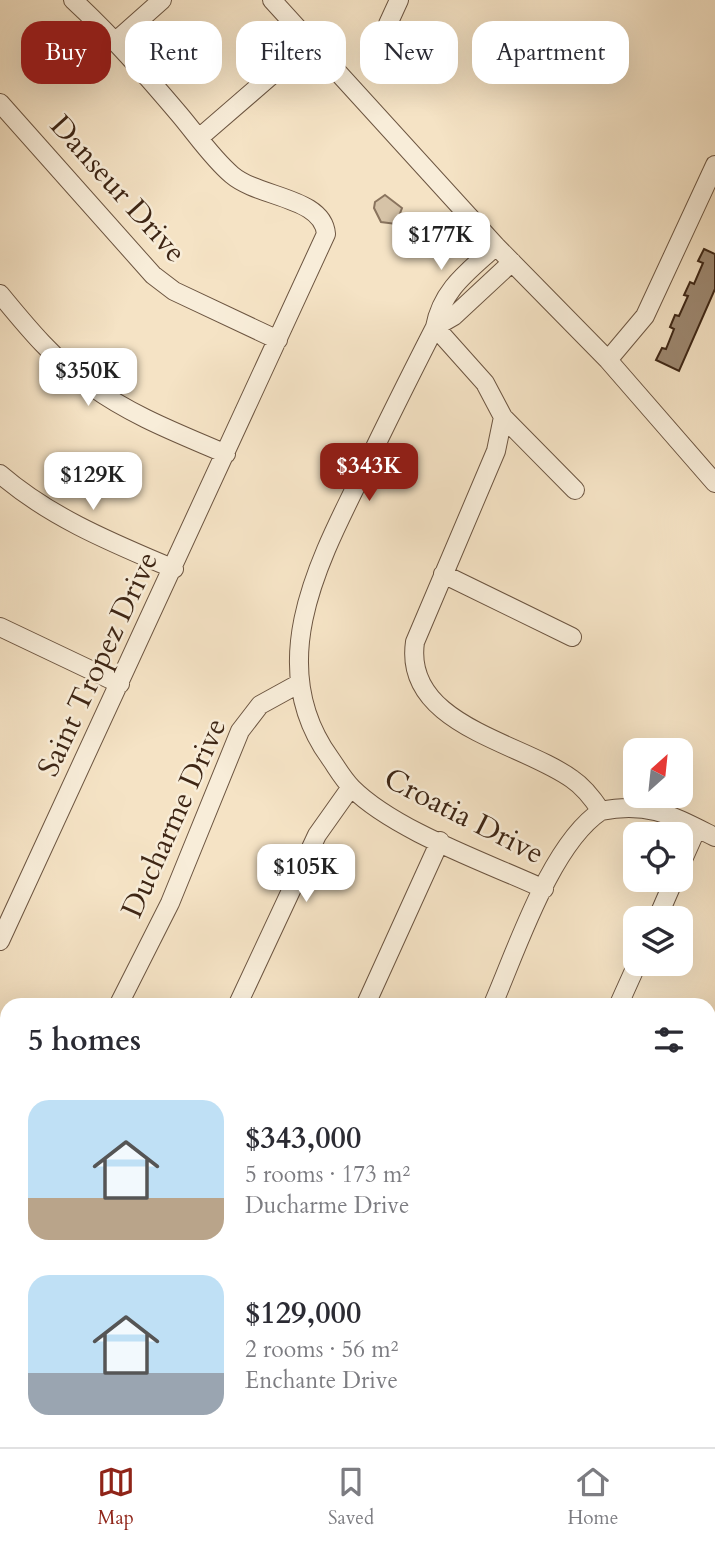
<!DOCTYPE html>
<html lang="en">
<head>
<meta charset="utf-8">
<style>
  body { margin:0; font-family:Cardo,serif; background:#f2f2f3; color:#2b2b33; height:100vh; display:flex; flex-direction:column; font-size:26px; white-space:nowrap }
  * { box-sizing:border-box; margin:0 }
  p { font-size:23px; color:#7c7c81 }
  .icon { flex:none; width:38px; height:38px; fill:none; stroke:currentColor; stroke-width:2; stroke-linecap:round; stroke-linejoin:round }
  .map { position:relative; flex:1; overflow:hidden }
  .drawer { position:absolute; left:0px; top:998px; width:716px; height:450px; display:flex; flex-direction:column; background:#fff; border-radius:21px 21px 0 0; box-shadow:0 7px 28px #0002 }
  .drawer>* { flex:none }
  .guide { position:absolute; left:21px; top:21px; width:674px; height:63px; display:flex; gap:14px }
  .needle { width:46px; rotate:27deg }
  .buttons { position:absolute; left:623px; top:738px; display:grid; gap:14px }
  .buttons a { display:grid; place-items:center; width:70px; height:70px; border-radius:14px; background:#fff; box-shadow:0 7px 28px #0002; font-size:35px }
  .price { position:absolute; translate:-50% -60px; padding:0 16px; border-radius:14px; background:#fff; color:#222; font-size:23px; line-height:46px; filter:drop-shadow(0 2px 4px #0008) }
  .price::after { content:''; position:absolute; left:50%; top:42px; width:21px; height:16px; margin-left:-10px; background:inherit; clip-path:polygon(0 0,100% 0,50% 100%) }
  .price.selected { background:#8f2418; color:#fff }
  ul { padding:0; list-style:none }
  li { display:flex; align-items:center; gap:21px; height:175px; padding:0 28px }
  li span { display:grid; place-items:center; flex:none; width:196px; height:140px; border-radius:21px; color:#555 }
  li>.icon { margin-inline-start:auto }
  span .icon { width:84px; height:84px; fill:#fffc; stroke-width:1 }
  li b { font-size:30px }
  h2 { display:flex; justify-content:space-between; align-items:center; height:84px; padding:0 28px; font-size:30px }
  .tag { padding:0 24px; border-radius:21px; background:#fff; box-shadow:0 7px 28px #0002; font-size:24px; line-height:63px }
  .tag.selected { background:#8f2418; color:#fff }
  .tabs { display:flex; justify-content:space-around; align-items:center; height:98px; border-top:2px solid #e1e1e2; background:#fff; font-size:19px; color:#7c7c81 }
  .tabs a { display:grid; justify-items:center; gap:4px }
  .tabs .selected { color:#8f2418 }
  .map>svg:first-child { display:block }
</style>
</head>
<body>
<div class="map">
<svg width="715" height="1447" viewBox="0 0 715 1447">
  <rect width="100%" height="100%" fill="#f5e3c5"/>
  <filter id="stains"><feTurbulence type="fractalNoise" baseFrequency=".00286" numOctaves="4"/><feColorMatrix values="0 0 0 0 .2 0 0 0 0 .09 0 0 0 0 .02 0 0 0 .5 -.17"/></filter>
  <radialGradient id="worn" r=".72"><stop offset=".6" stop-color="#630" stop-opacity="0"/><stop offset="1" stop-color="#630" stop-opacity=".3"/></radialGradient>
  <!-- green -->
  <path fill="#d6c3a7" stroke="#8a745e" stroke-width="2" d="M385,195L402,208L396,224L381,222L374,208L375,202Z"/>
  <!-- building -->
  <path fill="#9d8871" stroke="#3e2615" stroke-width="2" d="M704,249L715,254V289L679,371L656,360L662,348L666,349L674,329L670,327L675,315L679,316L688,296L684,295L690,282L694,284L703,263L698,261Z"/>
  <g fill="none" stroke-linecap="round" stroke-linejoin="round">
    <!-- minor casing -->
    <g stroke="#6c5541" stroke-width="20">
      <path id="minor" d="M272,0L496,246L608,360L715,483
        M388,24L399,0
        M117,40L162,0
        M0,103L153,275L174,291L278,340
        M199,138L273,74
        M496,246C469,271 442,289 435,327C411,374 387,422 364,470C320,559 262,664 330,758C337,768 343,779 352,788C395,831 488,863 544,889
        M0,294C27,327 56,362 91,386C132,416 180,434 226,454
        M435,327L485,383L503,417L496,451L415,642C403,725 521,742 572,779C584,787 593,799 601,811C648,801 673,816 715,837
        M435,327L454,316L512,262
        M608,360L645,316L715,165
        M503,417L575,490
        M0,474C51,518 113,543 174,569
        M443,574L572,637
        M0,627L120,684
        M681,864L697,828
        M657,919L674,880
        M0,941L326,234C323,197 259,198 232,175C212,158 196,134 179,114C145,74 112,36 73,0
        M119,1004L170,903L240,731L260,705L300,683
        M238,1004L317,835L351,787
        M366,1004L440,841
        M493,1004C517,949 551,844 601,811
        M619,1004L637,964
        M709,1087L715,1073
        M0,1164L7,1165
        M0,1231L7,1228
        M709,1324L715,1320
        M0,1409L7,1411"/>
    </g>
    <!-- minor -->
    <use href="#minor" stroke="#f8edd9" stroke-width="18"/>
  </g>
  <g text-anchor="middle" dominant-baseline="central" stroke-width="5" stroke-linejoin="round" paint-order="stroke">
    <!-- street labels -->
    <g font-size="30" fill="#3e2615" stroke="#f8edd9">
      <text transform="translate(118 189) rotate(48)">Danseur Drive</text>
      <text transform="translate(98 664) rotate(-65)">Saint Tropez Drive</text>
      <text transform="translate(464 816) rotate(27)">Croatia Drive</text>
      <text transform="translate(174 818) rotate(-66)">Ducharme Drive</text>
    </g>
  </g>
  <rect width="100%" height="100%" filter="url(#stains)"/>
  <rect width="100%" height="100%" fill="url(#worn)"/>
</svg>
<div class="buttons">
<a><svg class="needle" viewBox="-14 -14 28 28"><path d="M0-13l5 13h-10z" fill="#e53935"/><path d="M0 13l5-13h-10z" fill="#7c7c81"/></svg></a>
<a><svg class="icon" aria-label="locate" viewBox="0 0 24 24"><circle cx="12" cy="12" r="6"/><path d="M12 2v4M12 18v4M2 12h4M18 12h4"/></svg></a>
<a><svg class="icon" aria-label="layers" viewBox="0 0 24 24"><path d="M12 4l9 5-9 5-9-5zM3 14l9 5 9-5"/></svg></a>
</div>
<b class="price" style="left:441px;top:272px">$177K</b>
<b class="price" style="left:88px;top:408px">$350K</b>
<b class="price selected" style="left:369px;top:503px">$343K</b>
<b class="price" style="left:93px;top:512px">$129K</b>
<b class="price" style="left:306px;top:904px">$105K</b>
<div class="guide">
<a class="tag selected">Buy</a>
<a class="tag">Rent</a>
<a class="tag">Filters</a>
<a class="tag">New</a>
<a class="tag">Apartment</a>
</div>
<section class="drawer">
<h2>5 homes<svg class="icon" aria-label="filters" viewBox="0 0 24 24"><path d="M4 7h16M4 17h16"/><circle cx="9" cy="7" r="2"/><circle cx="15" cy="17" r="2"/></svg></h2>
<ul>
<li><span style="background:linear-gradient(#bfe0f5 70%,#b9a48a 0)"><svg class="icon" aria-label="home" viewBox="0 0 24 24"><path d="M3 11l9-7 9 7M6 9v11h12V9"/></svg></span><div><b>$343,000</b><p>5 rooms · 173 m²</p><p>Ducharme Drive</p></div></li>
<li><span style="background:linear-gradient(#bfe0f5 70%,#9aa5b1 0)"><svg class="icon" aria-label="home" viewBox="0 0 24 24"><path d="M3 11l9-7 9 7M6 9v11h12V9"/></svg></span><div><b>$129,000</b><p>2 rooms · 56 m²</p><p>Enchante Drive</p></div></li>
</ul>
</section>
</div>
<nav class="tabs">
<a class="selected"><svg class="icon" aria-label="map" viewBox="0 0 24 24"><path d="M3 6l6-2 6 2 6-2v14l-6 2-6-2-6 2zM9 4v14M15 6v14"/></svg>Map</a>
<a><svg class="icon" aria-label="saved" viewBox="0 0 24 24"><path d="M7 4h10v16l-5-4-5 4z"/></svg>Saved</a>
<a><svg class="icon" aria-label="home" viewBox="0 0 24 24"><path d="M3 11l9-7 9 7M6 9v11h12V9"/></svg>Home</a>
</nav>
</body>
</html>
